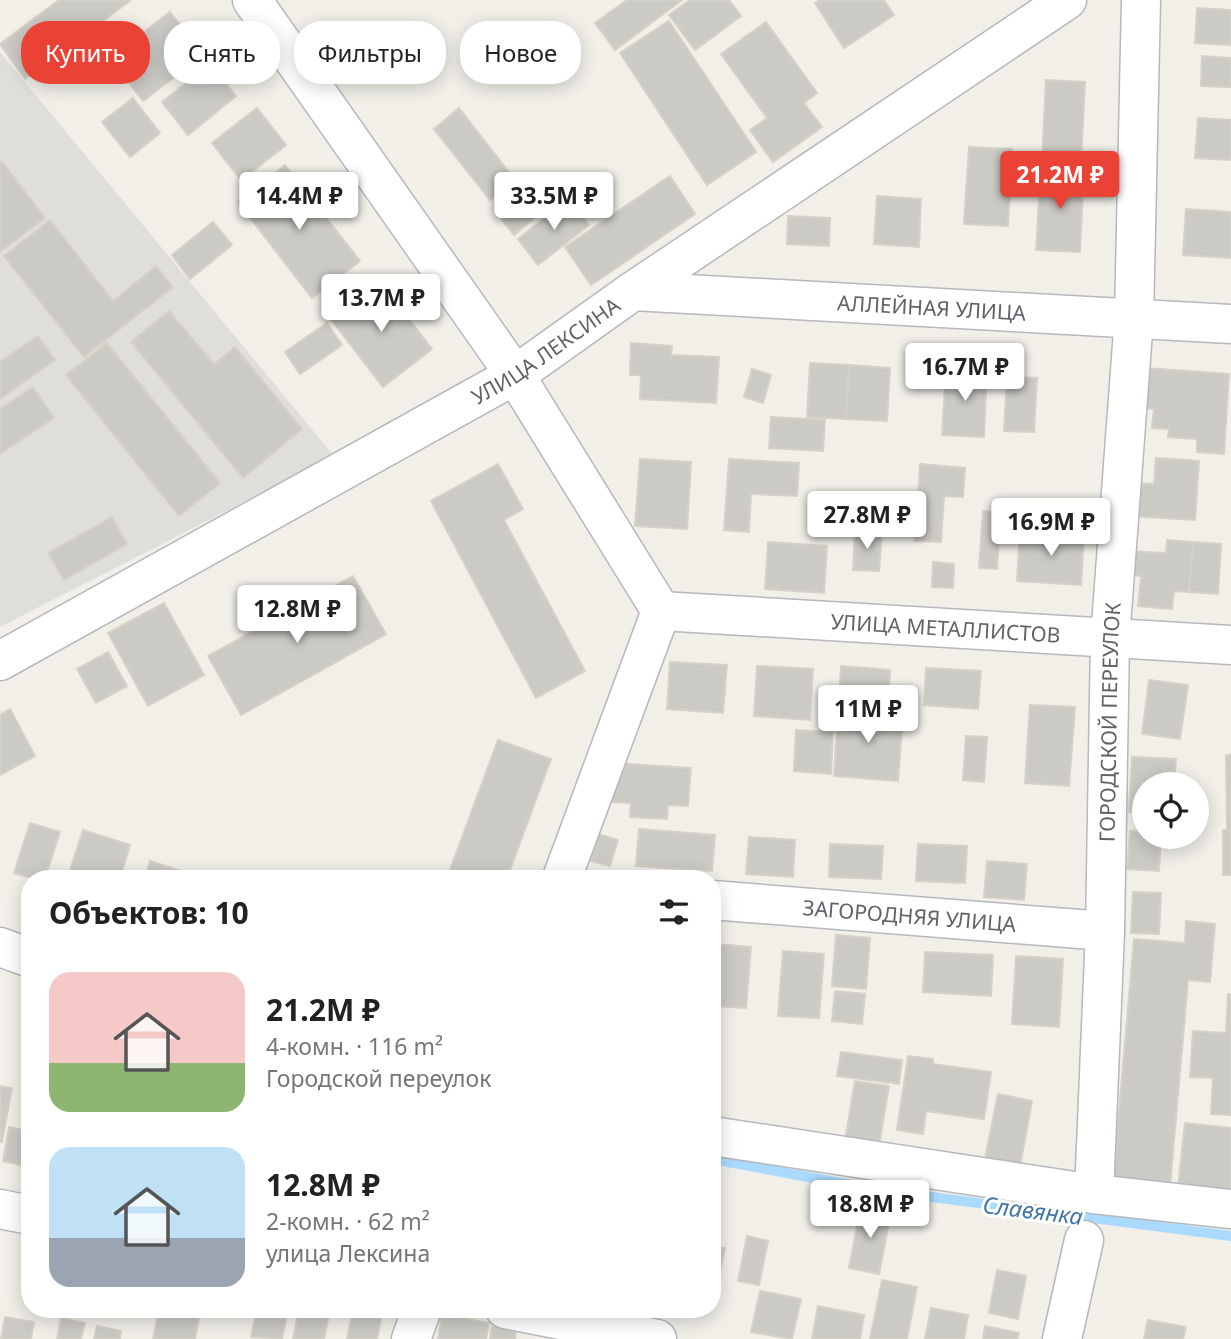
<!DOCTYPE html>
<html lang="ru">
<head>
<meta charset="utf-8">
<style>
  body { margin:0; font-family:"Noto Sans",sans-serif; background:#f6f6f6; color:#222; height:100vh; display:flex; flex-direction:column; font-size:26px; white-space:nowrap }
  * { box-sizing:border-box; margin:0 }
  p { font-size:23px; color:#767676 }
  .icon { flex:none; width:38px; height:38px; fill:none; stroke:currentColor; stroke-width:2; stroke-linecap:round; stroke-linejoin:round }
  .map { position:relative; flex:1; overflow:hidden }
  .panel { position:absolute; left:21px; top:870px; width:700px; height:448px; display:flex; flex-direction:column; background:#fff; border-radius:28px; box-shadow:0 4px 18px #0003 }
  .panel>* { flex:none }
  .banner { position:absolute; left:21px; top:21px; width:700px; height:63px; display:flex; gap:14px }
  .controls { position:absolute; left:1132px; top:772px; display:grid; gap:14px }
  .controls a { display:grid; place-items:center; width:77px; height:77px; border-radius:50%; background:#fff; box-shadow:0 4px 18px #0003; font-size:35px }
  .price { position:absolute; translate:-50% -60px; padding:0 16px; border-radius:7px; background:#fff; color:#222; font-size:23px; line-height:46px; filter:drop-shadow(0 2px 4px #0008) }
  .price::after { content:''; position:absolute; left:50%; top:42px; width:21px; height:16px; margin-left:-10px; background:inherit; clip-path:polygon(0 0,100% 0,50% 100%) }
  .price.active { background:#ea4335; color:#fff }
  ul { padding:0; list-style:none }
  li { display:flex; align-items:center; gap:21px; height:175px; padding:0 28px }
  li span { display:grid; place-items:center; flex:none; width:196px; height:140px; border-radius:21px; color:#555 }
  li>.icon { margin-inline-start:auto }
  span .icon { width:84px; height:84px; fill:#fffc; stroke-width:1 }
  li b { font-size:30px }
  h2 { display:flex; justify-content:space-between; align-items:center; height:84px; padding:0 28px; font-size:30px }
  .tag { padding:0 24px; border-radius:28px; background:#fff; box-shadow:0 4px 18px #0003; font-size:24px; line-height:63px }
  .tag.active { background:#ea4335; color:#fff }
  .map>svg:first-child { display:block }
</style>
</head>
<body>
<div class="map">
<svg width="1231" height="1339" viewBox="0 0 1231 1339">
  <rect width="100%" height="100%" fill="#f1efe8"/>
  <!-- industrial -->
  <path fill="#e0deda" d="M0,52L334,456L0,627Z"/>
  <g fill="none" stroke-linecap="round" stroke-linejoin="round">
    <!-- stream -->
    <path stroke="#aadaff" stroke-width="10" d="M712,1159L878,1190L1231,1236"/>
  </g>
  <!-- building -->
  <path fill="#cccac5" stroke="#d6d1c6" stroke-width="2" d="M59,0H131L25,79L0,44Z
    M627,0H682L615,50L595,23Z
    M690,0H729L741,16L695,50L669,15Z
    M820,0H884L894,15L844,48L815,3Z
    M1197,8L1231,10V45L1195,43Z
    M170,12L203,55L143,101L110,58Z
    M669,21L756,152L707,185L620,53Z
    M766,22L817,93L804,103L822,127L773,162L750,130L767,118L721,54Z
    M1202,56L1231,58V87L1201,86Z
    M211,64L236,96L188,135L162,102Z
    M1046,80L1085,82L1081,162L1042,160Z
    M133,98L160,133L130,157L102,122Z
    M257,108L286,145L241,180L212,143Z
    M459,108L515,180L490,200L434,129Z
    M1198,118L1231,120V160L1195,158Z
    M969,147L1012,149L1008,226L964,224Z
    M0,159L45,218L0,252Z
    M285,165L360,261L312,298L238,202Z
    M1041,169L1084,171L1080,252L1036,250Z
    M670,176L695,214L591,285L565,247Z
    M877,196L921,199L919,247L874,244Z
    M569,199L589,225L538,265L518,239Z
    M525,202L536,216L514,235L502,220Z
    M1186,209L1231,212V258L1183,255Z
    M788,216L830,218L829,246L787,244Z
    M50,220L113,301L156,266L173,287L84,357L4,256Z
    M213,222L232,245L190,279L172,255Z
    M379,280L432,349L383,387L330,318Z
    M169,311L214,364L235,347L302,429L243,478L131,342Z
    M327,323L342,345L300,374L285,352Z
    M38,336L55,360L0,399V362Z
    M107,343L220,483L179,516L66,375Z
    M631,343L672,346L671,355L719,357L716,403L640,399L641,375H630Z
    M810,363L849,365L846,419L807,417Z
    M849,365L890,368L887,421L846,419Z
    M1145,368L1229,374L1224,454L1197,452V439L1168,437L1169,429L1152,428L1154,409L1143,408Z
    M752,369L771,375L763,403L744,397Z
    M946,369L987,372L984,437L942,435Z
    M1007,377L1037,378L1034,432L1004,431Z
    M33,387L54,418L0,454V409Z
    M771,417L825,420L823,451L769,448Z
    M1156,458L1199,461L1195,520L1129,516L1131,483L1154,484Z
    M640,459L691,462L687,529L635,526Z
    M729,459L799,463L797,496L751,494L749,532L724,530Z
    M498,464L523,509L504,520L585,671L536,698L431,501Z
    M920,464L965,468L963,497L944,496L941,542L915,541Z
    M983,511L1001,512L997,569L979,568Z
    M112,517L127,544L64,580L48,553Z
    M855,530L882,532L879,571L853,570Z
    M1020,532L1084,535L1081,585L1017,581Z
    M1167,540L1193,542L1189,592L1174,591L1172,609L1138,606L1141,576L1124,574L1126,551L1166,553Z
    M768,542L827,546L824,593L765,589Z
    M1193,542L1221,544L1218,594L1189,592Z
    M933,562L954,564L953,588L932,587Z
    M353,576L386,634L241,715L208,656Z
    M164,603L204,675L148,706L108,633Z
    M108,652L127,686L96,703L77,669Z
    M670,662L727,665L723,713L667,709Z
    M757,666L813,669L810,720L754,716Z
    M841,666L890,670L888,705L839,703Z
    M926,668L981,671L978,709L924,705Z
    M1149,680L1188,685L1180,739L1142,734Z
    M1030,705L1075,707L1069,786L1025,783Z
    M10,709L35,756L0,775V715Z
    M838,709L903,713L898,781L834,776Z
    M796,730L833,732L831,774L794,771Z
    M966,736L987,737L984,782L963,780Z
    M498,740L551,759L507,878H447Z
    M1226,755H1231V875H1223V830H1227Z
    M1132,757L1176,759L1174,784H1144V813L1129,812Z
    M613,763L691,768L688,806L668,805L667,819L630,817L631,803L611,802Z
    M30,823L60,832L45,878H32L14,873Z
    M639,829L715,835L712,871L636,866Z
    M83,830L130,845L120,878H96L70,870Z
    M1130,831L1144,832V836H1161L1159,871L1127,869Z
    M598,834L618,840L610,866L591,861Z
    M749,837L795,840L793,877L746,874Z
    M830,844L883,846L881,879L829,877Z
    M918,844L967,846L965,883L916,881Z
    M150,861L193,875L192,878H145Z
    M987,861L1027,864L1024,900L984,897Z
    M1133,892L1161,893L1159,934L1131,933Z
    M1186,921L1215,924L1210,982L1188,980L1169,1198L1112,1193L1134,939L1185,943Z
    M836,935L870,938L866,989L832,986Z
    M714,944L751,947L746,1008L712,1006Z
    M783,951L824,954L819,1018L778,1016Z
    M925,952L993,955L991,996L923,992Z
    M1016,956L1063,959L1059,1027L1012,1024Z
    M835,991L865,994L862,1024L832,1021Z
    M1228,994H1231V1115L1211,1114L1213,1078L1190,1077L1193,1031L1226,1033Z
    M841,1052L902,1060L899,1084L837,1076Z
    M908,1056L933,1059V1064L991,1072L984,1119L926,1111L923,1134L897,1130Z
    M855,1081L889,1086L878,1152L844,1147Z
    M0,1086L12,1088L2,1142H0Z
    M998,1094L1032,1101L1020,1166L985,1159Z
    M1185,1123L1231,1128V1192L1178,1186Z
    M9,1127L30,1131V1167L3,1161Z
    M861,1206L891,1212L879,1274L849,1268Z
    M747,1236L768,1241L759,1285L738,1281Z
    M712,1245L725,1248L712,1309Z
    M997,1270L1026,1276L1018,1319L989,1313Z
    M882,1280L917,1287L907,1339H870Z
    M760,1291L801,1299L792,1339L751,1332Z
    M818,1306L864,1315L860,1339H812Z
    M931,1308L968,1315L964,1339H925Z
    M257,1309H288L282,1339L251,1337Z
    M299,1309H330L324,1339H293Z
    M353,1309H383L377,1339H347Z
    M159,1310L199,1318L195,1339H153Z
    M442,1314L489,1323L486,1339H438Z
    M5,1317L34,1322L31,1339H1Z
    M61,1318L85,1323L81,1339H57Z
    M1148,1320L1186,1327L1183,1339H1144Z
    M97,1326L121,1331L120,1339H94Z
    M985,1326L1019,1333L1017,1339H983Z
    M492,1327L516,1332L515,1339H490Z"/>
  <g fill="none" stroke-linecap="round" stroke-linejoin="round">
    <!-- minor casing -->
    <g stroke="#b5b8bc" stroke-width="41">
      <g id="minor">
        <path d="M252,0L515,375L661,611L562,878"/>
        <path id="s1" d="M633,291L1231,324"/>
        <path id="s2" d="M661,611L1231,645"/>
        <path id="s3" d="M0,661L515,375L633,291L1067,0"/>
        <path id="s4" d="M712,900L1105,931"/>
        <path d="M0,947L30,958"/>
        <path d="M712,1136L1094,1194L1231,1209"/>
        <path id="s5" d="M1094,1194L1105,931L1110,639L1134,318L1141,0"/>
        <path d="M0,1209L30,1215"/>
        <path d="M505,1309L657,1339"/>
        <path d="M411,1339L422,1309"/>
        <path d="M1062,1339L1084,1240"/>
      </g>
    </g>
    <!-- minor -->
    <use href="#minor" stroke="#fff" stroke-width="38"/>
  </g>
  <g text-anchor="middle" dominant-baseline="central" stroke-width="6" stroke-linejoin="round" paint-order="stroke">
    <!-- street labels -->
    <g font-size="21" fill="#5f6368" stroke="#fff">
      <text stroke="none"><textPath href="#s1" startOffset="299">АЛЛЕЙНАЯ УЛИЦА</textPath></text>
      <text stroke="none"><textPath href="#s3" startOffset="628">УЛИЦА ЛЕКСИНА</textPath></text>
      <text stroke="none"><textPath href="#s2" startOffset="285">УЛИЦА МЕТАЛЛИСТОВ</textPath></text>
      <text stroke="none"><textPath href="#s5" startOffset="472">ГОРОДСКОЙ ПЕРЕУЛОК</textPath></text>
      <text stroke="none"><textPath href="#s4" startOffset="198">ЗАГОРОДНЯЯ УЛИЦА</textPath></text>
    </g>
    <!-- water labels -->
    <g font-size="23" font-style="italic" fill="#4174aa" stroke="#fff">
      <text transform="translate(1033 1210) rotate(7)">Славянка</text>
    </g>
  </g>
</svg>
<div class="controls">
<a><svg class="icon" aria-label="locate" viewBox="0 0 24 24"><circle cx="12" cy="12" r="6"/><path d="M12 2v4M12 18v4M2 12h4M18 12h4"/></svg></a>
</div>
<b class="price active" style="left:1060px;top:211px">21.2M ₽</b>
<b class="price" style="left:299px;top:232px">14.4M ₽</b>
<b class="price" style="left:554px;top:232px">33.5M ₽</b>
<b class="price" style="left:381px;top:334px">13.7M ₽</b>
<b class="price" style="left:965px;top:403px">16.7M ₽</b>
<b class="price" style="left:867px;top:551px">27.8M ₽</b>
<b class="price" style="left:1051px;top:558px">16.9M ₽</b>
<b class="price" style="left:297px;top:645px">12.8M ₽</b>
<b class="price" style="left:868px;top:745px">11M ₽</b>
<b class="price" style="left:870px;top:1240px">18.8M ₽</b>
<div class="banner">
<a class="tag active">Купить</a>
<a class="tag">Снять</a>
<a class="tag">Фильтры</a>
<a class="tag">Новое</a>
</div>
<section class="panel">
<h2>Объектов: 10<svg class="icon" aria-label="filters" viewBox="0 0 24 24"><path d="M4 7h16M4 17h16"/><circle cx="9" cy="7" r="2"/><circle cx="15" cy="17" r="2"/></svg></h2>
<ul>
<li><span style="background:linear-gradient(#f6c9c9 65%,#8fb573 0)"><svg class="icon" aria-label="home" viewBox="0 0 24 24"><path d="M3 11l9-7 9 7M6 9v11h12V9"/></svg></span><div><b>21.2M ₽</b><p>4-комн. · 116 m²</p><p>Городской переулок</p></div></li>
<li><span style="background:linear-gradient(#bfe0f5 65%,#9aa5b1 0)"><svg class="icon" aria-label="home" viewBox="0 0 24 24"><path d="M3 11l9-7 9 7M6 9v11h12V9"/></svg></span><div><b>12.8M ₽</b><p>2-комн. · 62 m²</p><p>улица Лексина</p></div></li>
</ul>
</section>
</div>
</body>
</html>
